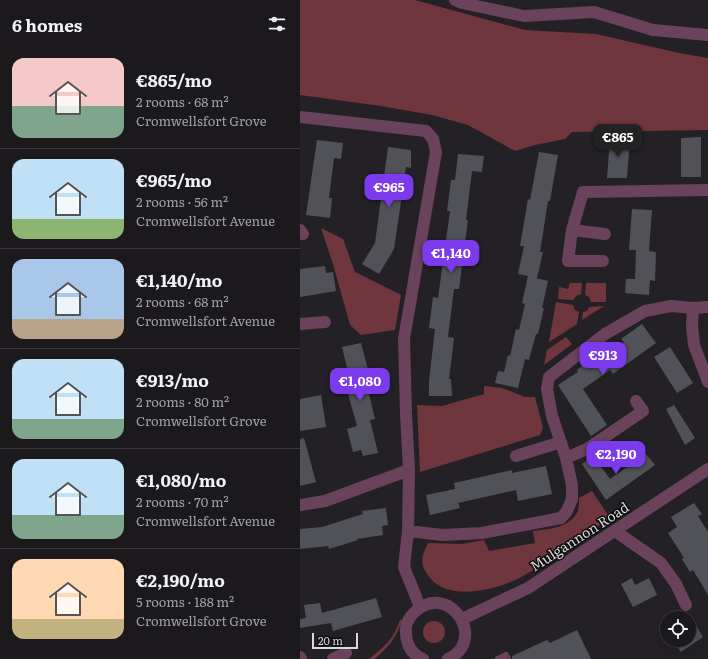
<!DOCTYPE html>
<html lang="en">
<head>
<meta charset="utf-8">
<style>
  body { margin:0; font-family:Literata,serif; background:#282629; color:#f1f3f6; height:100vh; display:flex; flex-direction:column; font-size:15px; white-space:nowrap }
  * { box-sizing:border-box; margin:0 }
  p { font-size:13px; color:#a0a0a3 }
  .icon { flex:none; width:22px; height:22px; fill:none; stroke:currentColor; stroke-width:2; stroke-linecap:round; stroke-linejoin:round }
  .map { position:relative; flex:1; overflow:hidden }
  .panel { display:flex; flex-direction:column; background:#1b191c; width:300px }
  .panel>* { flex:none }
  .tools { position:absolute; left:360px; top:611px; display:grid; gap:8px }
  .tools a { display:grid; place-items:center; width:36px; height:36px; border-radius:50%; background:#1b191c; box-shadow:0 4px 16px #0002,0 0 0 1px #39383b; font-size:20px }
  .scale { position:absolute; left:12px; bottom:10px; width:46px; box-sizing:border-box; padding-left:4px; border:2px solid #dad8dc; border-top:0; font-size:11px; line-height:14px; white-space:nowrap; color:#dad8dc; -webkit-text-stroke:3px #0d0c0e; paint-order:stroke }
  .price { position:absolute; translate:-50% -34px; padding:0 9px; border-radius:8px; background:#7c3aed; color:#fff; font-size:13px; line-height:26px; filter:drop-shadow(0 1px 2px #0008) }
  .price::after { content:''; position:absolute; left:50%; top:24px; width:12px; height:9px; margin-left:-6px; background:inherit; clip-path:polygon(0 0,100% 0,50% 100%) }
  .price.on { background:#222; color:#fff }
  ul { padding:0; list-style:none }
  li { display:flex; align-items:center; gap:12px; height:100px; padding:0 12px }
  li+li { border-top:1px solid #39383b }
  li span { display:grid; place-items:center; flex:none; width:112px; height:80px; border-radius:12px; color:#555 }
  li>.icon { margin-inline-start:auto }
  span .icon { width:48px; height:48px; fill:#fffc; stroke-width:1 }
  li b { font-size:17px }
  h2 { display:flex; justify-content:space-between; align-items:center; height:48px; padding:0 12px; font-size:17px }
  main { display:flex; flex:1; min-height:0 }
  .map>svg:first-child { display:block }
</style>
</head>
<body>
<main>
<section class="panel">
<h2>6 homes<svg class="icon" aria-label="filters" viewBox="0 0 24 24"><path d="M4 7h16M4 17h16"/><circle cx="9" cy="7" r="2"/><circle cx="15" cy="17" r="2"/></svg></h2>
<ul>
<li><span style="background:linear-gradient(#f6c9c9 60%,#7fa58c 0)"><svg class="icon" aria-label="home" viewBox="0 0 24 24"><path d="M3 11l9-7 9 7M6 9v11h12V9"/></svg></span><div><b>€865/mo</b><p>2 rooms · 68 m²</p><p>Cromwellsfort Grove</p></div></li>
<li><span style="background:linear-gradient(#bfe0f5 75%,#8fb573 0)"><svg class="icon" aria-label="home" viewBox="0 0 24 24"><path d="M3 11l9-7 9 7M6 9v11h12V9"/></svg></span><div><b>€965/mo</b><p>2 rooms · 56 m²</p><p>Cromwellsfort Avenue</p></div></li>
<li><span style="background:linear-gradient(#a9c7e8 75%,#b9a48a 0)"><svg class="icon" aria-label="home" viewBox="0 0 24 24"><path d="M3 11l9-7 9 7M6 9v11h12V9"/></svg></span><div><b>€1,140/mo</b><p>2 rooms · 68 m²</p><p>Cromwellsfort Avenue</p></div></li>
<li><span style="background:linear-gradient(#bfe0f5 75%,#7fa58c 0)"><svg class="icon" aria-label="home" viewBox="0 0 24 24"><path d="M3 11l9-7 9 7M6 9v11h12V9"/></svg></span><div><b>€913/mo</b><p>2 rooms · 80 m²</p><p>Cromwellsfort Grove</p></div></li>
<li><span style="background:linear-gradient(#bfe0f5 70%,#7fa58c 0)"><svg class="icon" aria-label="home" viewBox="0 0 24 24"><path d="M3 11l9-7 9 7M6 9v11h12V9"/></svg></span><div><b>€1,080/mo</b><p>2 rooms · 70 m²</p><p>Cromwellsfort Avenue</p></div></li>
<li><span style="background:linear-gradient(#ffd9b3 75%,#c2b280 0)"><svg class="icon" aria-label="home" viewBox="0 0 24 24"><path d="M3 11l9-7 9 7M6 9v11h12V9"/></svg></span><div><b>€2,190/mo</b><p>5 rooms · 188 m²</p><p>Cromwellsfort Grove</p></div></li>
</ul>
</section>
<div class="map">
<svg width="408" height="659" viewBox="0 0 408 659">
  <rect width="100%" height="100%" fill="#242126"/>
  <!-- green -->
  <path fill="#6f363d" d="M0,0H115L225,30L296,34L379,53L408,58V130L272,132L265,139L235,145L215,151L168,125L132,115L81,106L0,95Z
    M21,228L43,239L55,272L101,295L95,330L61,335L50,325L33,264Z
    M270,283H282L281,294L276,296L273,300L258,299L259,287L268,289Z
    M286,283H306V302H291L289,297L285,295Z
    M256,302L273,305L275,310L279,312L277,324L249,342Z
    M304,306L282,320L283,312L287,311L289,307Z
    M266,337L272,344L244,365L247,350Z
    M184,386L202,388L225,397H235L243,428L240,435L120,472L117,405L142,406L184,394Z
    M292,491L310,518C281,537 253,559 223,576C200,589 151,602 131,579C120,566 120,558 128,543L162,544L184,540L189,551L235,543L233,531C249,529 270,528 278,511C279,507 279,502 279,498Z
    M102,619C97,638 89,646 75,659H69C86,645 92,641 100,620Z
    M123 632a11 11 0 1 1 22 0a11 11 0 1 1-22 0Z"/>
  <!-- building -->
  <path fill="#515258" d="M401,137V177H381V138Z
    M310,138L330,139L327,178H307Z
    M17,140L43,143L41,159L34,158L29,198H32L30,218L6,215Z
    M88,147L111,150V168L106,167L94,249L79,274L62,264L75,243Z
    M239,152L258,155L250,201H248L240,252H243L237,278L232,277L248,281L242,308H244L238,334H236L229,360L225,359L218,388L195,383L198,371L204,372L208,355L210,356L216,329L219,330L225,304L222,303L228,276L218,274L224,246H220L228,199L230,200Z
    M158,154L184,156L182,172L172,171L166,220H168L159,289H154L148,337L154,338L149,379H151L152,396H129V381L135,329L129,328L133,297L138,298L150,211H147L151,180H155Z
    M332,209L352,210L349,251L356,252L355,281L350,280L349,295L325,293L326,279H335L336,250H329Z
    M25,266L26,273L33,272L36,291L0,297V269Z
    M342,324L356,343L313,374L310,370L283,389L307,425L291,436L258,385L278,372L277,370L298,354L302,358L324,342L321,339Z
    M61,343L69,373L64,374L75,419L70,420L78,453L63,456L61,450L53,452L47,429L57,426L48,394L53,392L42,347Z
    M370,347L393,383L377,393L354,357Z
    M21,395L26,427L0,431V399Z
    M374,405L395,438L385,445L366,409Z
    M4,438L16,482L0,486V439Z
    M346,454L355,465L306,500L282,464L293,456L310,479Z
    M246,466L252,494L218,501L216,490L158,503L160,508L130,515L126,495L155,489L154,483L212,470V473Z
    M394,503L402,514L398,516L408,532V595L393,570L390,572L382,559L384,558L368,533L377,527L371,517Z
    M86,508L88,525L82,526L83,535L57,539L58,540L29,549L28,546L0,549V529L22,527L63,514L62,511Z
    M332,578L335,585L349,578L357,595L333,607L321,584Z
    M76,598L82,617L33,631L31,623L0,628V619L6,618L4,605L20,603L22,613Z
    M397,627L403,637L381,652L373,640H389V628L391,631Z
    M277,630L291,659H212V656L247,640L250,643Z"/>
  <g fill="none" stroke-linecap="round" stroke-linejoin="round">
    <!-- service -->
    <path stroke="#6b425c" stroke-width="6" d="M198,659L206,655L208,659"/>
    <!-- minor -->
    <path stroke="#6b425c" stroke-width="12" d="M155,0L162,3L224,16L294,12L353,30L408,35
      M0,117L126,131L133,139L136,152L104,339L106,413L109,470L108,531L104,567L120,607
      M0,230L3,234
      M272,230L305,234
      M303,261H268L272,230L283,192L408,190
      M393,308L392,326L394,345L408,382
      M0,324L25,322
      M216,456L261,442
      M266,458L287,449L343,411L336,401
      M0,505L25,501L109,470
      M108,531L143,535L182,533L261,518L267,511L272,499V485L266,458L252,416L247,389L249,377L305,334L345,311L371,306L393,308L408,307
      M315,531L361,563L376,584L386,605
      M0,657L1,659
      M33,659L46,653"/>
    <!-- tertiary -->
    <path stroke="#6b425c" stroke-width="12" d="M162,619L228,588L408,469
      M123,659C111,654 106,644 106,632C105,624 110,616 116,611C150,581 188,641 148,659"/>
  </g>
  <g text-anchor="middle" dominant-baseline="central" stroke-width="3" stroke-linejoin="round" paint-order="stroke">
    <!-- street labels -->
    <g font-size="14" fill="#dad8dc" stroke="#0d0c0e">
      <text transform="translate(279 536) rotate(-33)">Mulgannon Road</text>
    </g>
  </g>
</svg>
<div class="tools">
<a><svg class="icon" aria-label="locate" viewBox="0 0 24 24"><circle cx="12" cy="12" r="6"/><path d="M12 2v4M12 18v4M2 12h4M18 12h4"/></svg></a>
</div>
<div class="scale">20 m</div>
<b class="price on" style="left:318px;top:158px">€865</b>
<b class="price" style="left:89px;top:208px">€965</b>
<b class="price" style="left:151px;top:274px">€1,140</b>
<b class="price" style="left:303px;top:376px">€913</b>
<b class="price" style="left:60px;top:402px">€1,080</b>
<b class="price" style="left:316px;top:475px">€2,190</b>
</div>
</main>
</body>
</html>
